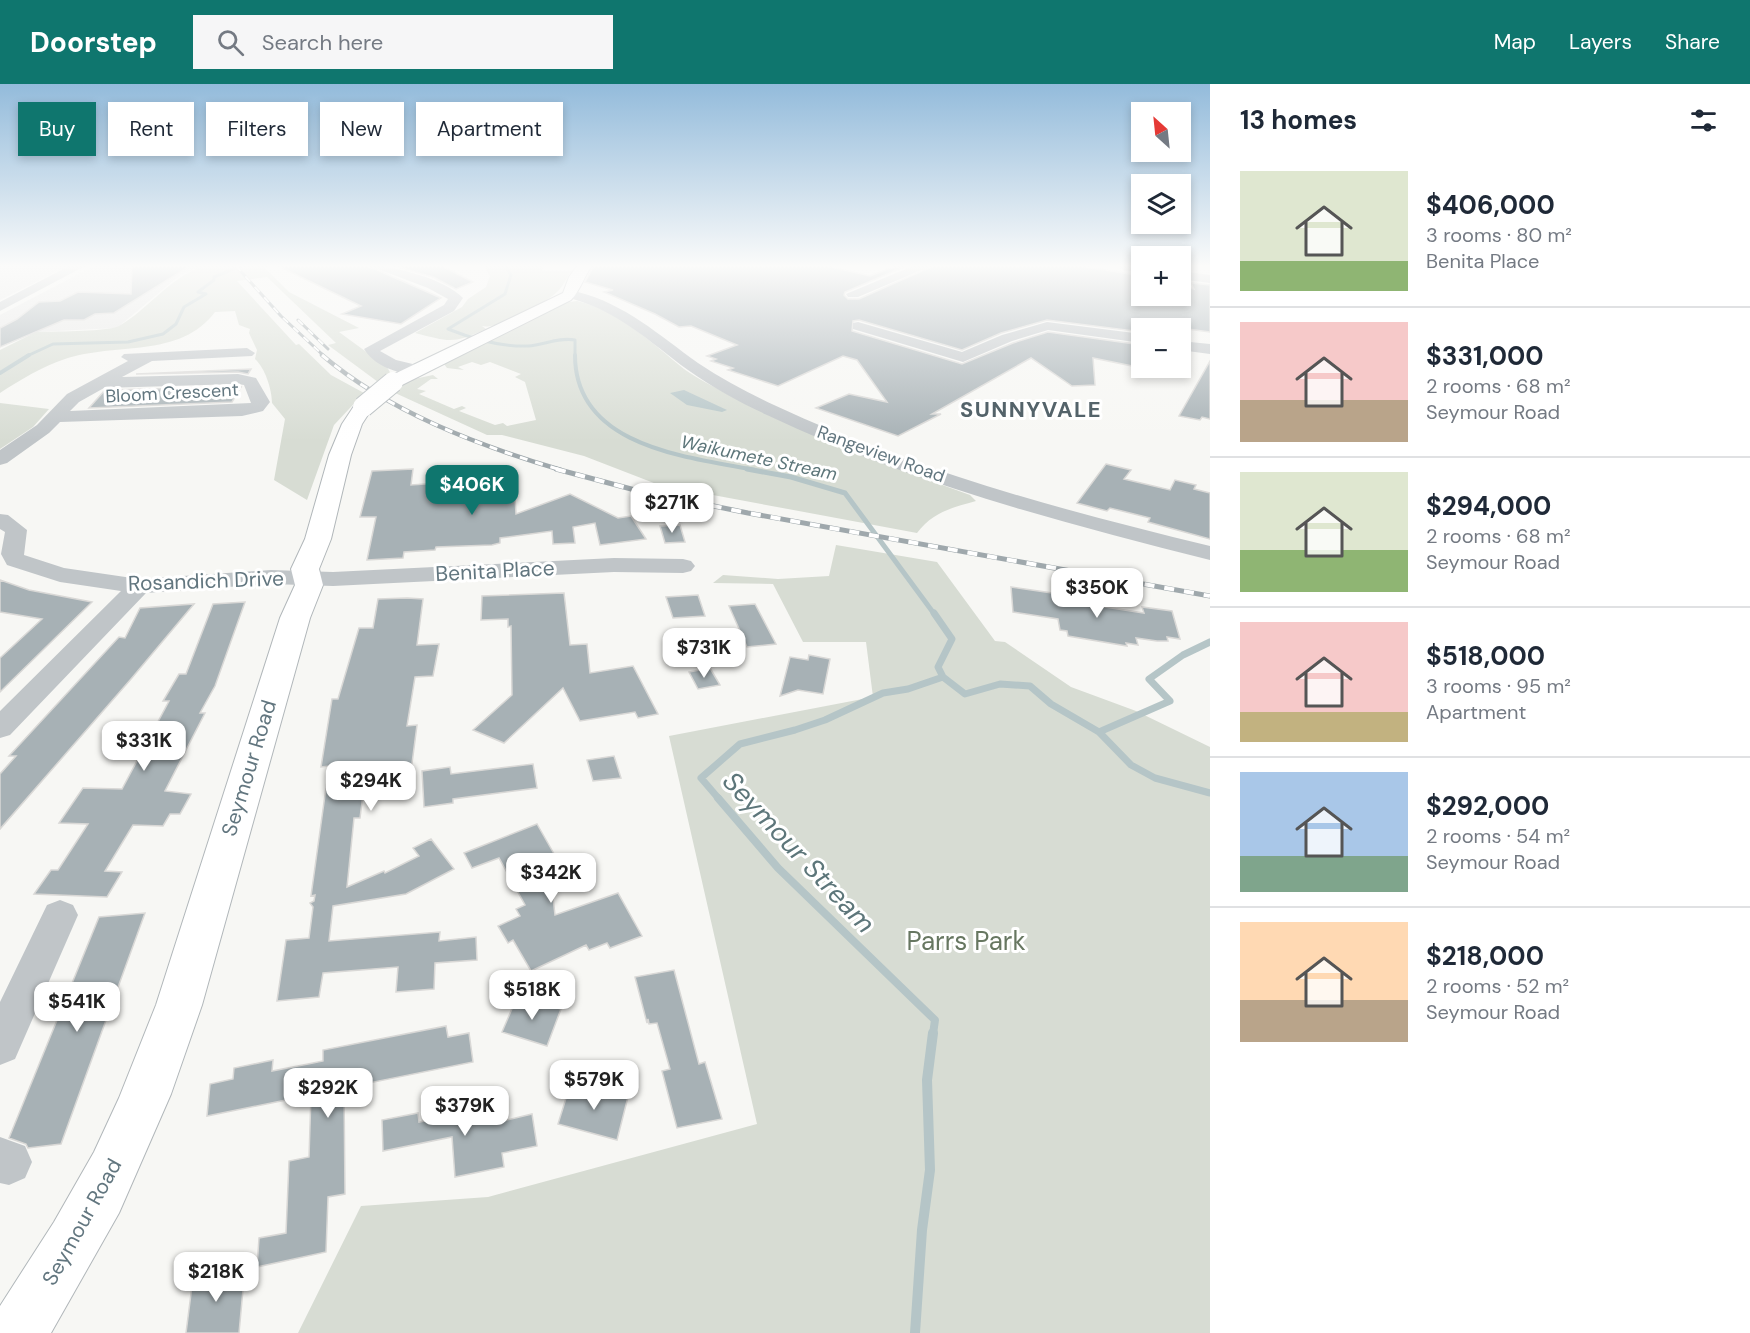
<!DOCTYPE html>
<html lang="en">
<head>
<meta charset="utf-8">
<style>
  body { margin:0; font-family:"DM Sans",sans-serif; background:#f6f6f7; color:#1f2937; height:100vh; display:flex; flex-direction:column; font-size:22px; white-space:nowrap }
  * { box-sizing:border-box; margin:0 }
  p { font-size:20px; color:#747a83 }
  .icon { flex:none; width:33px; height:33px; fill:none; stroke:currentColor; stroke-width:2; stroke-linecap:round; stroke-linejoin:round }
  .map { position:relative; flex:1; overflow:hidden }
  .panel { display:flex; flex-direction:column; background:#fff; width:540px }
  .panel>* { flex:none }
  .guide { position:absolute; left:18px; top:18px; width:570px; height:54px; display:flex; gap:12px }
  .needle { width:39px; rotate:333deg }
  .tools { position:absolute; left:1131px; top:18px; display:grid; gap:12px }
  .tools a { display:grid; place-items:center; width:60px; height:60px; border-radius:0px; background:#fff; box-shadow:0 3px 9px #0003; font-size:30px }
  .price { position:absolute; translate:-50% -51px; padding:0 14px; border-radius:12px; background:#fff; color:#222; font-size:20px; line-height:39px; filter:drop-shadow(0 2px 3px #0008) }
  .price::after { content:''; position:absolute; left:50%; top:36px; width:18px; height:14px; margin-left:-9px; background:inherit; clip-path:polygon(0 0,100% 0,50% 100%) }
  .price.current { background:#0f766e; color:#fff }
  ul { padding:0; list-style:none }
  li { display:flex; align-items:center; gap:18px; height:150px; padding:0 30px }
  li+li { border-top:2px solid #e0e1e3 }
  li span { display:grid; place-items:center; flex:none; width:168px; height:120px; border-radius:0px; color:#555 }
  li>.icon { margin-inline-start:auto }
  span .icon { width:72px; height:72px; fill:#fffc; stroke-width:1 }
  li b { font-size:26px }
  h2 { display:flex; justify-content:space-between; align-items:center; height:72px; padding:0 30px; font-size:26px }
  .chip { padding:0 21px; border-radius:0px; background:#fff; box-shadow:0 3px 9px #0003; font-size:21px; line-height:54px }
  .chip.current { background:#0f766e; color:#fff }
  header { display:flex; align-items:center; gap:36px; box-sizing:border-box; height:84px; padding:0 30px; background:#0f766e; color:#fff }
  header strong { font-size:28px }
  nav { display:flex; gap:33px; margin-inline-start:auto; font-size:21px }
  .search { width:420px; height:54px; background:#f6f6f7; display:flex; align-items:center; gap:15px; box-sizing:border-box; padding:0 21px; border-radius:0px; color:#747a83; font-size:22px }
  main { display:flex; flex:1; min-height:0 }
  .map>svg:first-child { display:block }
</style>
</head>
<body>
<header>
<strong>Doorstep</strong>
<div class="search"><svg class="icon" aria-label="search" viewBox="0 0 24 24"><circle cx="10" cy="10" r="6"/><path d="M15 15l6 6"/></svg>Search here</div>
<nav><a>Map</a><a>Layers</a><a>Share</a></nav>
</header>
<main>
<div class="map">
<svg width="1210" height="1249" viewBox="0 0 1210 1249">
  <rect width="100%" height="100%" fill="#f7f7f4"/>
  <!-- built -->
  <path fill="#e8e8e7" d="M0,182H68L0,216Z
    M94,182L198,184L180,191L117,244L36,248L0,247V231Z"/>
  <!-- green -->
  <path fill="#d7dcd3" d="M145,182H268L265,184L289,208L359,244L339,248L387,283L391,290L378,298L328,261L336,259L267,193L237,197L296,261L299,260L331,291L364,309L334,341L307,416L274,396L285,335L272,319C272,305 265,284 255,275L257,266L249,249L250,245L239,241L235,227L215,228C180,275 115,258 65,275C43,282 20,296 0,309V266L30,251L0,249V247C19,248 107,249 119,242C148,225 165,199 196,185Z
    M484,182H543L542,187H571C567,194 563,202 558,207C546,219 497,246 482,242L486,245C453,260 450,258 415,249L462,223L468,215L486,203L490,192Z
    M577,217C618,226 652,259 684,285C696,294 713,302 727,310C805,351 888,382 970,411L976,417C951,424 933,428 917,449L659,401L584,372L502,351H487L393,308L409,296L433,291L438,295H431L417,305L426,307L419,310L454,325L462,322L466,324L459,327L495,341L503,339L507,342L536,336L525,298L515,293L521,290L490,278L481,281L472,278L458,283L464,286L447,284L444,280L563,219Z
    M0,319L49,325L33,343L0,365Z
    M836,461L937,478L995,557L1005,558L1071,603L1136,627L1210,663V1249H298L361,1122L488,1113L757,1040L669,652L873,613L866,558H803L773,500L713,499L723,491L778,495L829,492Z"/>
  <!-- water -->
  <path fill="#b5c5c7" d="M684,306L727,326L722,328L687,321L670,309Z"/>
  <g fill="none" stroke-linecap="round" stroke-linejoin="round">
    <!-- stream-far5 -->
    <path stroke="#b5c5c7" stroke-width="3" d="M505,182L511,191L505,210L448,245C473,255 501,263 528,262C544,261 558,253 575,256V272
      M27,272L53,260L128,258L163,250L176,240L184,223L206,210L198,208L214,196V193L241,182"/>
    <!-- stream-far4 -->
    <path stroke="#b5c5c7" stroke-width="4" d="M575,271C575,363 687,373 755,386
      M0,289L29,271"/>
    <!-- stream-far3 -->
    <path stroke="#b5c5c7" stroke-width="5" d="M747,385L791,393L845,409L935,531"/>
    <!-- stream-far2 -->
    <path stroke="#b5c5c7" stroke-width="7" d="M934,529L952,555L938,583L943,593L965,610L1000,600L1030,602L1051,620L1099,648L1131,681L1155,694L1210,709
      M1099,648L1170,617L1149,595L1183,571L1210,558
      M719,715L701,694L740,660L795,646L825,636L883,609L908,605L943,593"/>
    <!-- stream-far1 -->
    <path stroke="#b5c5c7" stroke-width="8" d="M718,714L778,784L935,936L933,950"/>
    <!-- stream -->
    <path stroke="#b5c5c7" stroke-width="10" d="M915,1249L922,1146L930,1086L927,996L933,949"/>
  </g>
  <!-- building -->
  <path fill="#a7b1b5" stroke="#d9d8d6" stroke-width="1.5" d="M132,182H190L114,229L95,230L84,236H64L0,263V244L17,235L39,218L60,217L78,208L131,210Z
    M278,182H368L441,214L401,240L342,230L361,222Z
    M394,182H442L473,198L456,205L433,193Z
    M594,182H827L870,192L890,184L906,182L845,208L844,211L848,215H859L933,182H1081L1142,192V212L1180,215V201L1194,205L1191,199L1210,201V248L1180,244H1142V248L1047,236L1001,249L962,266L859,236L853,237L852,247L962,280L1013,259L1048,248L1142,261V284L1093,274L1095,301L1072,302L1031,274L932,330H941L898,352L816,324L849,310L887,318L857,276L843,272L778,302L728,286L733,284L711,277L716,275L707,272L737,261L691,242L679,243L655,230L604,208L613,206L585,198Z
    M1210,277V335L1202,333L1200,336L1179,332Z
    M251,285L248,290L238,288L136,290Z
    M241,303L232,318L89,324L105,306Z
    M1106,380L1131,386L1124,395L1170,406L1175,396L1196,401L1194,405L1210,409V455L1148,438L1150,434L1110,424L1107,427L1077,419Z
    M413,385L411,401L514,394L516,430L570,410L618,434L631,432L646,455L600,461L595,439L573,443L575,459L553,460L552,447L500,454V459L492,461L436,463L435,466L404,468L403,474L367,476L376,433H360L372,387Z
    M680,441L685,458L665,459L660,442Z
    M0,496L29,506L92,518L0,608V574L42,535L0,528Z
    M1011,503L1059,510L1060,516L1144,529L1142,523L1172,527L1180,555L1167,553L1168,557H1157L1136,554L1138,561L1126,559L1127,562L1068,552L1067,547L1060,546L1058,535L1013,528Z
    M564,509L570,561L587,560L590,589L633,582L658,630L638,634L635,628L580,637L563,604L504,659L473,646L512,611L511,542L508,543V535L481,536L482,512Z
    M698,511L705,532L673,534L666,513Z
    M407,514L423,515L417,561L439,560L433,592L415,593L407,642L417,641L410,695L364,703L360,734H354L347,803L384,787L385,789L419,772L413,764L431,755L454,785L406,810L333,822L329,857L440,848L439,857L476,853L477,876L435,879L434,905L396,908L398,883L323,889L319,913L277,917L286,856L309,854L313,823L310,819L314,817L315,811L311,812L329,682L321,683L332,615H338L359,544H373L378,515Z
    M245,518L215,602L200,629H205L165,707L191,710L180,730H170L163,742L133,741L105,787L122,788L107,813L34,810L51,786H58L88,740L59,739L83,704L122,705L169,617H163L179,590H186L213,520Z
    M194,520L131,595L0,745V690L16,672H9L119,553L125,554L140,524Z
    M755,520L776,560L747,563L729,522Z
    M809,571L830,575L823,610L798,606L780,612L790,573L808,576Z
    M710,584L720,601L698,605L689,588Z
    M614,672L621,694L593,697L587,676Z
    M533,680L537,704L453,715V719L424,723L422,687L450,683L451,690Z
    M537,740L557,775L549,778L555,831L618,809L642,852L610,864L607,859L589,866L586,861L531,887L513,856L508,859L498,842L520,832L516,825L525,821L499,774L472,784L464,769Z
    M145,829L61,1060L28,1064L26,1060L9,1054L99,833Z
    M674,886L699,980L705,978L722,1035L677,1044L662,987L670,985L657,939L649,940L648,935L647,939L635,893Z
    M517,913L561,925L547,962L502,948Z
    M446,942L448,953L469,949L473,978L344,1004L345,1110L328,1113L326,1168L257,1183L259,1154L286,1149L289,1077L309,1073L311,1011L207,1032L210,1000L233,995L234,984L273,976L272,987L308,980L323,977V966Z
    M571,998L628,1013L617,1056L558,1040Z
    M496,1023L498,1038L532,1030L537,1062L502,1069L504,1083L455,1093L452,1053L383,1067L382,1036L418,1029L419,1038Z
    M245,1184L239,1249H186L193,1194Z"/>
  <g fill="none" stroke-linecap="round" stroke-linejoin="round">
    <!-- major casing -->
    <g stroke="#b1b7ba" stroke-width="2">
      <path id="major" d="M577,182H592C583,194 580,207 571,216L400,302L393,304L384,298L386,294L563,209L569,193Z
        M363,317L370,319L373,323L362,340L351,371L331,455L319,485L323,501L310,534L202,921L171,1010L119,1129L51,1249H0V1222L54,1138L94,1068L119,1014L156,921L280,534L295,501L291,485L305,455L329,371L342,340L356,319Z"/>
    </g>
    <!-- minor -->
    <path fill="#c0c5c8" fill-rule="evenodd" d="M69,182H85L0,227V218Z
      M370,182C395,182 445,195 463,214L454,227L380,267L396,276L421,282L423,285L421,288C402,293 374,282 364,265L444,221L448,215L428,204Z
      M913,182H931L858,213H848L846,210Z
      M1118,182H1142V189L1120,185Z
      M1180,187L1210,191V199L1180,195Z
      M578,208C625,220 659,251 698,279C722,295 748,309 774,321C913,386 1061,426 1210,462V476C1059,438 908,398 767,331C739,318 713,304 688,286C651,259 619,228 573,215V209Z
      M858,238L962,268L1002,251L1047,238L1142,250V259L1048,246L1012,257L963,278L853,245V239Z
      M1180,257L1210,260V270L1180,266Z
      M247,264L255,269L252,272L152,277L122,293L238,290L256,294L270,318L263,327L242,332L60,338L49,349L7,379L0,381V366L37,341L67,310L128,277L121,273L124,270ZM238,300L244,301L251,319L70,327L79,318L104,304Z
      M0,430L8,431L27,446L24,471L64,484L139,495L271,486L333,488L614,474L683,475L691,477L695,482L691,487L683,489L614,488L333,502L271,500L146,509L10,651L0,654V627L121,507L60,498L7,481L1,470L5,448L0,445Z
      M60,816L73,821L78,831L15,975L0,981V918L47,821Z
      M0,1053L25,1062L32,1078L25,1094L9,1101L0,1099Z"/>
    <!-- major -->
    <use href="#major" fill="#fff" fill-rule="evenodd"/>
    <!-- rail-far2 casing -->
    <g stroke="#9fa8ac" stroke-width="3">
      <path id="rail-far2" d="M236,182L281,232L324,272
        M298,236L328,265"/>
    </g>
    <!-- rail-far1 casing -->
    <g stroke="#9fa8ac" stroke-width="4.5">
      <path id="rail-far1" d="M322,271C389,328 477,361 561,386"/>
    </g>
    <!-- rail casing -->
    <g stroke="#9fa8ac" stroke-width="5">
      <path id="rail" d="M556,385L635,406L748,429L1210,512"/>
    </g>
    <!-- rail-far2 -->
    <use href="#rail-far2" stroke="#fff" stroke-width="2" stroke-dasharray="7" stroke-linecap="butt"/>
    <!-- rail-far1 -->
    <use href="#rail-far1" stroke="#fff" stroke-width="3" stroke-dasharray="8" stroke-linecap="butt"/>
    <!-- rail -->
    <use href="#rail" stroke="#fff" stroke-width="4" stroke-dasharray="10" stroke-linecap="butt"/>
    <!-- major-bridge casing -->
    <g stroke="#b1b7ba" stroke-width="22" stroke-linecap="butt">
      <path id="major-bridge" d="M363,323L393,298"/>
    </g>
    <!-- major-bridge -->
    <use href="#major-bridge" stroke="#fff" stroke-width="20"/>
  </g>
  <!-- sky -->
  <linearGradient id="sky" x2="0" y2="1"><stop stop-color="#93bbdb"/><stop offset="0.51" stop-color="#fbfbfa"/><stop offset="1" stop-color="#fbfbfa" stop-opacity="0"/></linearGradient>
  <rect width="1210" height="357" fill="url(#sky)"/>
  <g text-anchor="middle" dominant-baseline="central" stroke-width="6" stroke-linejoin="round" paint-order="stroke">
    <!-- far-street labels -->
    <g font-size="18" fill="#62767f" stroke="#fff">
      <text transform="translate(172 309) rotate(-3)">Bloom Crescent</text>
      <text transform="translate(881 370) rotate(20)">Rangeview Road</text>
    </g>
    <!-- far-water labels -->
    <g font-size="18" font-style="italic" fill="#5d767a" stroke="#fff">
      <text transform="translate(759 374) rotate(12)">Waikumete Stream</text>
    </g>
    <!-- street labels -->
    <g font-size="21" fill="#62767f" stroke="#fff">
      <text transform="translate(495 487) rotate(-3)">Benita Place</text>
      <text transform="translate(206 497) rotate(-2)">Rosandich Drive</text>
      <text transform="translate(249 684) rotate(-73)">Seymour Road</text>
      <text transform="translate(82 1138) rotate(-61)">Seymour Road</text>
    </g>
    <!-- far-district labels -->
    <g font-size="22" font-weight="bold" letter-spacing="1.5" fill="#54636a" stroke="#fff">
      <text x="1031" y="325">SUNNYVALE</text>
    </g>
    <!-- near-park labels -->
    <g font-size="26" fill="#677761" stroke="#fff">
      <text x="966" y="857">Parrs Park</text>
    </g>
    <!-- near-water labels -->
    <g font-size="27" font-style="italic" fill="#5d767a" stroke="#fff">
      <text transform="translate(799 768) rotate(47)">Seymour Stream</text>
    </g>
  </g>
</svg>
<div class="tools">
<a><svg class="needle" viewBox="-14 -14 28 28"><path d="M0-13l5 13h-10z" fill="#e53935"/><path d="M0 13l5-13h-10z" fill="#747a83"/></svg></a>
<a><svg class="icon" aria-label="layers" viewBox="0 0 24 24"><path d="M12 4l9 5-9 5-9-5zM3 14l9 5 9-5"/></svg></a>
<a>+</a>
<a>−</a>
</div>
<b class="price current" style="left:472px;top:432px">$406K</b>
<b class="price" style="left:672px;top:450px">$271K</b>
<b class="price" style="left:1097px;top:535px">$350K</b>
<b class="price" style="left:704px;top:595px">$731K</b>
<b class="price" style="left:144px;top:688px">$331K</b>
<b class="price" style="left:371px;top:728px">$294K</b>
<b class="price" style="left:551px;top:820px">$342K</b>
<b class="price" style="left:532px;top:937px">$518K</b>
<b class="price" style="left:77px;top:949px">$541K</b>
<b class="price" style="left:594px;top:1027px">$579K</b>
<b class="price" style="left:328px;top:1035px">$292K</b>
<b class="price" style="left:465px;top:1053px">$379K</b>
<b class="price" style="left:216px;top:1219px">$218K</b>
<div class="guide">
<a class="chip current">Buy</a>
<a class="chip">Rent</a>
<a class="chip">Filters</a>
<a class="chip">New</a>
<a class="chip">Apartment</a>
</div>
</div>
<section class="panel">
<h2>13 homes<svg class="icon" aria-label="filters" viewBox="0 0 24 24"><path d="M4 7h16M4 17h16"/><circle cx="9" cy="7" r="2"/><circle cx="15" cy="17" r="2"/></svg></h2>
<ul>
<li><span style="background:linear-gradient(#dfe7d0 75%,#8fb573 0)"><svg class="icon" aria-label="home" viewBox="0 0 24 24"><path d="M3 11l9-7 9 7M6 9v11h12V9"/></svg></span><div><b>$406,000</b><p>3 rooms · 80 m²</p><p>Benita Place</p></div></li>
<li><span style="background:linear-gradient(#f6c9c9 65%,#b9a48a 0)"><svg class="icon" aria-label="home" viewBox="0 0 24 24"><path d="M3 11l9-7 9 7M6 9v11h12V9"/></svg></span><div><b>$331,000</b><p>2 rooms · 68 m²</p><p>Seymour Road</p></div></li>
<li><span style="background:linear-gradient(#dfe7d0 65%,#8fb573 0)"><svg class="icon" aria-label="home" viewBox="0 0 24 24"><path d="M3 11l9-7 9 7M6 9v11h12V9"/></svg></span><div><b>$294,000</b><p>2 rooms · 68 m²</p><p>Seymour Road</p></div></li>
<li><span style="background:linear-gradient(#f6c9c9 75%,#c2b280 0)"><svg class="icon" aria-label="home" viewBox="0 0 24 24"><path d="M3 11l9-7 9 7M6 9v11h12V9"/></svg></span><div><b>$518,000</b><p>3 rooms · 95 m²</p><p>Apartment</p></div></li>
<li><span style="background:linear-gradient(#a9c7e8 70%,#7fa58c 0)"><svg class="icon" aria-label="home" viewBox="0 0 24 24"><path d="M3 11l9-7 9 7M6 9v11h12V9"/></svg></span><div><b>$292,000</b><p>2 rooms · 54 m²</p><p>Seymour Road</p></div></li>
<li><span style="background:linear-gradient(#ffd9b3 65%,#b9a48a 0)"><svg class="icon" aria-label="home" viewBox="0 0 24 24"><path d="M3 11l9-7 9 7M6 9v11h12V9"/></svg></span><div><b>$218,000</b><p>2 rooms · 52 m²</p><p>Seymour Road</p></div></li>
</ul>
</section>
</main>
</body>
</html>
